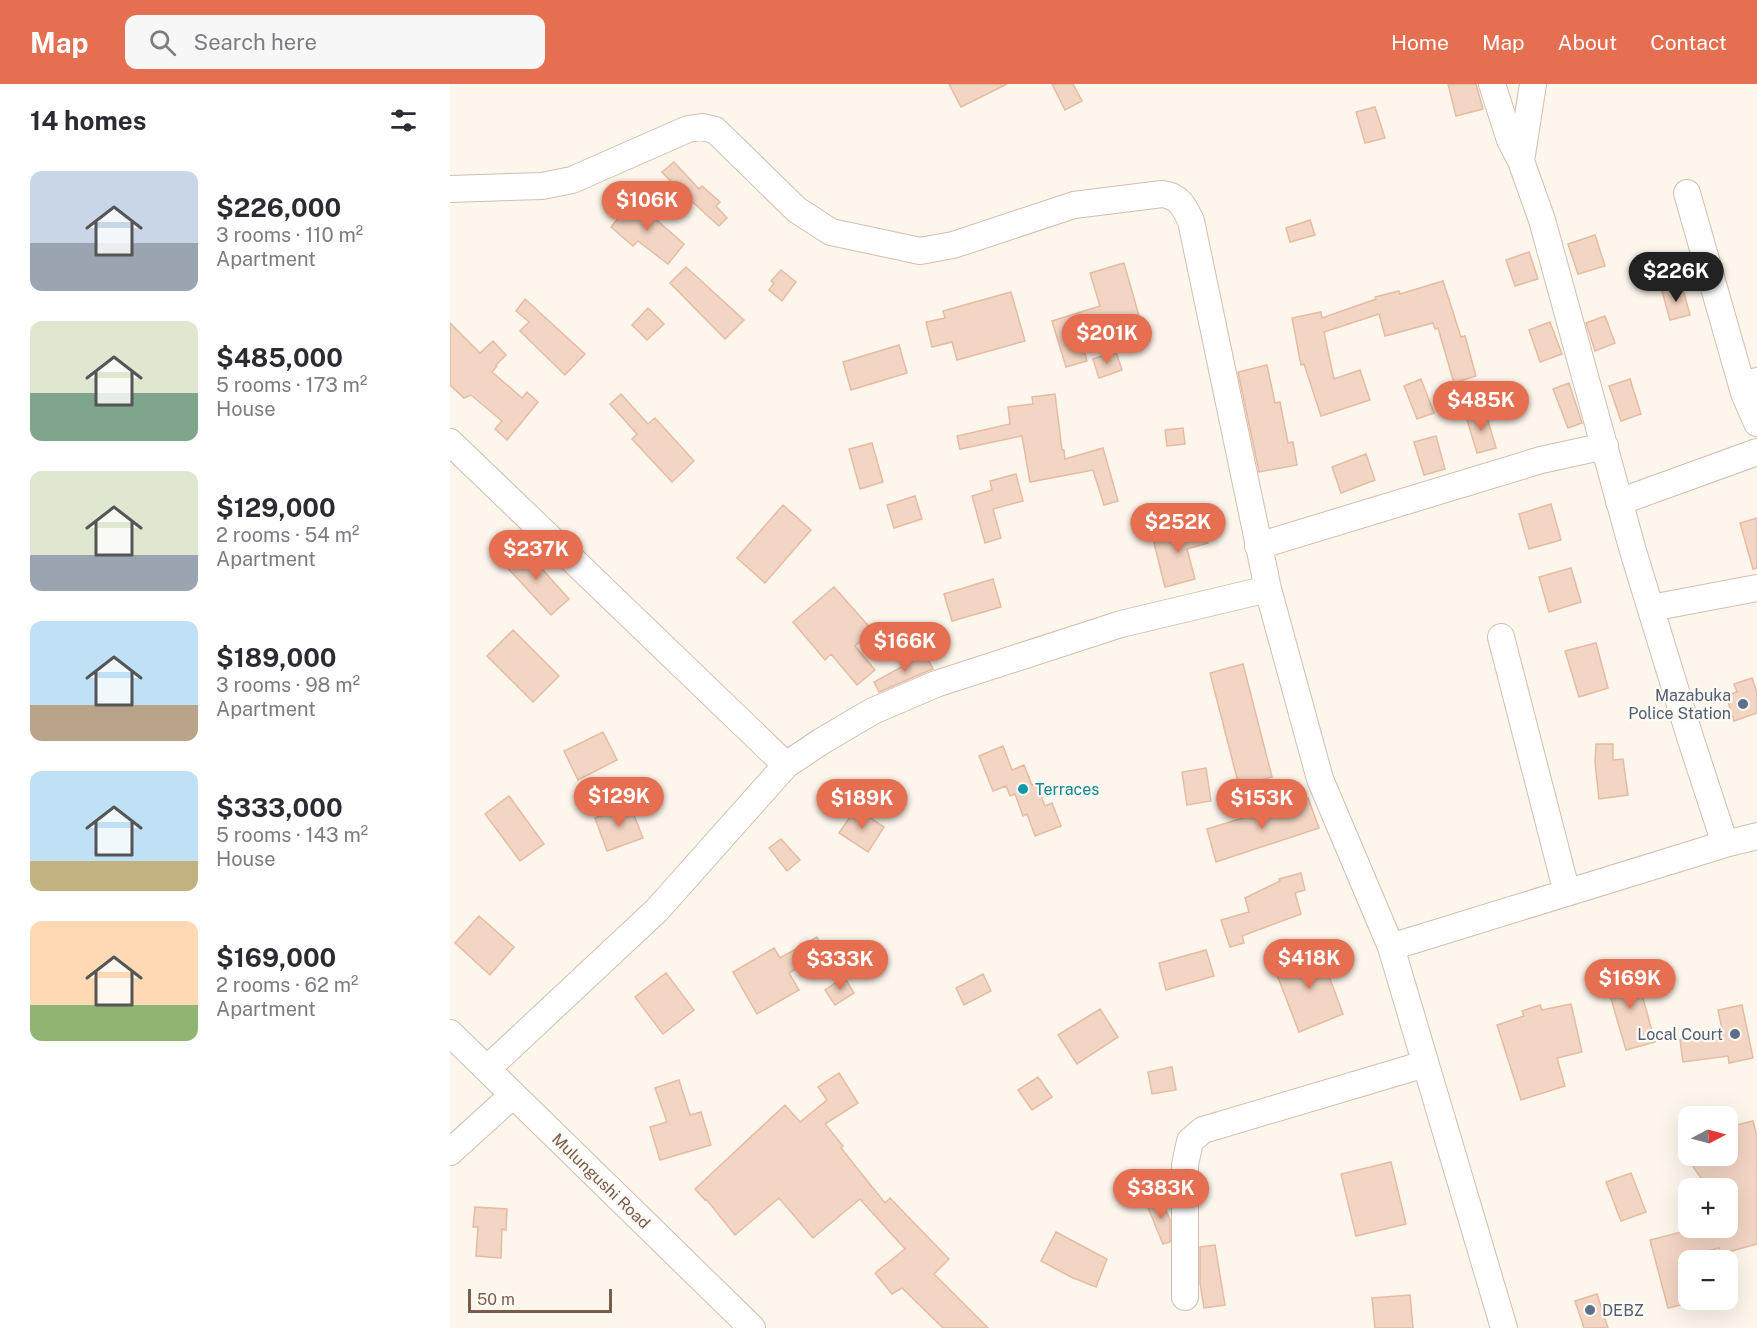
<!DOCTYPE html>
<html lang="en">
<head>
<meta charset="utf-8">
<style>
  body { margin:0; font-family:"Public Sans",sans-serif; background:#f7f7f7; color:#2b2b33; height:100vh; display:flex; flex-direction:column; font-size:22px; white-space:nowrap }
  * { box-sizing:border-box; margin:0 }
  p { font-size:20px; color:#7c7c81 }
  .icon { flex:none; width:33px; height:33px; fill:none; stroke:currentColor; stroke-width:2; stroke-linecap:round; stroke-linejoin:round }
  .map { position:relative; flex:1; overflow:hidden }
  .panel { display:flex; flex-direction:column; background:#fff; width:450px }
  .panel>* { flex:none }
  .needle { width:39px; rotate:84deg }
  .buttons { position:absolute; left:1228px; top:1022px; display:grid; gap:12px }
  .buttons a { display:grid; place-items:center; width:60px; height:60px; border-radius:12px; background:#fff; box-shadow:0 6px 24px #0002; font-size:30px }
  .scale { position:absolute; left:18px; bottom:15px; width:144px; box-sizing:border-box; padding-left:6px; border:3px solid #7a5c4d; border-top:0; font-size:16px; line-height:21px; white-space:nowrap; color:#7a5c4d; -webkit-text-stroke:4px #fffaf3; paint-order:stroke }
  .price { position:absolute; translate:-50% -51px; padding:0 14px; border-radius:21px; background:#e76f51; color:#fff; font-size:20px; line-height:39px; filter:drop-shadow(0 2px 3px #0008) }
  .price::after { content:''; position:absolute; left:50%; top:36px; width:18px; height:14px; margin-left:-9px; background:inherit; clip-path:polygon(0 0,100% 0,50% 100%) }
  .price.active { background:#222; color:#fff }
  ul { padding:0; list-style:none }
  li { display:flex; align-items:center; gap:18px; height:150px; padding:0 30px }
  li span { display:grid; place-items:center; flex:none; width:168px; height:120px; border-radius:12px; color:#555 }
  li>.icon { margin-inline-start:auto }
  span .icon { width:72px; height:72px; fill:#fffc; stroke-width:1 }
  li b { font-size:26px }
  h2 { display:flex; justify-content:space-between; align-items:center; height:72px; padding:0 30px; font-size:26px }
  header { display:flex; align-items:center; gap:36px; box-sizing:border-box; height:84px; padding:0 30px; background:#e76f51; color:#fff }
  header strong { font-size:28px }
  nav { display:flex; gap:33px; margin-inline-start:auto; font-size:21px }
  .search { width:420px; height:54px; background:#f7f7f7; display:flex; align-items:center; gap:15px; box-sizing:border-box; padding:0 21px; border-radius:12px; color:#7c7c81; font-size:22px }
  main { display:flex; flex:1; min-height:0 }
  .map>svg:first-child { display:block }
</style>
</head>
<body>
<header>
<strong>Map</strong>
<div class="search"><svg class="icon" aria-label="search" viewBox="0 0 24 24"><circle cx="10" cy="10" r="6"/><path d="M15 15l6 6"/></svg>Search here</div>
<nav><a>Home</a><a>Map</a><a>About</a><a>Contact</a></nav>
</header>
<main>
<section class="panel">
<h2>14 homes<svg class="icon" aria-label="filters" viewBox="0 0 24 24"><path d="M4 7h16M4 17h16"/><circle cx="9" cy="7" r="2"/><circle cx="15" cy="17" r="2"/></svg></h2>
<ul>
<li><span style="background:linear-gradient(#c9d6e8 60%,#9aa5b1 0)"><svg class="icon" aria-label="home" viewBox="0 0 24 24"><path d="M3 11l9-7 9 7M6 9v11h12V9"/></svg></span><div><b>$226,000</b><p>3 rooms · 110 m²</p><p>Apartment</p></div></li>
<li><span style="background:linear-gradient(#dfe7d0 60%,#7fa58c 0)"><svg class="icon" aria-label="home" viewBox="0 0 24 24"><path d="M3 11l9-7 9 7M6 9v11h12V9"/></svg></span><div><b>$485,000</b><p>5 rooms · 173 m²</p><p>House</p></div></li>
<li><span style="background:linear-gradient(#dfe7d0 70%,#9aa5b1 0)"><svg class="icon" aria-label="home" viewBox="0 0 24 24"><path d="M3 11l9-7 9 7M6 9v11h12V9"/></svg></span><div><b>$129,000</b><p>2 rooms · 54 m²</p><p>Apartment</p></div></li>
<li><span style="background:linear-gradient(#bfe0f5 70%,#b9a48a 0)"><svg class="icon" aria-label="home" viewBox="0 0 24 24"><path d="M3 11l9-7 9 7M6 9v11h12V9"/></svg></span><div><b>$189,000</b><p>3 rooms · 98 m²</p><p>Apartment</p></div></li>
<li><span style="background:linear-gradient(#bfe0f5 75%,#c2b280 0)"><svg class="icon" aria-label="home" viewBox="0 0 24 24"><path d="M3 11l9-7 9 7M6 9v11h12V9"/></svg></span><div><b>$333,000</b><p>5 rooms · 143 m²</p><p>House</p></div></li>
<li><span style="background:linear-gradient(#ffd9b3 70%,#8fb573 0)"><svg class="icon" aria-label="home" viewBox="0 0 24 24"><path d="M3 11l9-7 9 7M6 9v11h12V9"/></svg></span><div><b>$169,000</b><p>2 rooms · 62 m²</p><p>Apartment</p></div></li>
</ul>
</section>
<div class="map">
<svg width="1307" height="1244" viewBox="0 0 1307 1244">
  <rect width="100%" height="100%" fill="#fdf6ec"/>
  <!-- building -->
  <path fill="#f3d5c3" stroke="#e6bba3" stroke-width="1.5" d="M499,0H557L511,23Z
    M602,0H623L632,17L615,26Z
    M998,0H1026L1033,25L1006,32Z
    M925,23L935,54L915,59L906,28Z
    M224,78L249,105L252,102L270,118L266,122L277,134L269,142L228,105L212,88Z
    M184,116L234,160L218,180L188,157L183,162L161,143Z
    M860,136L865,151L840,158L836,144Z
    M1145,151L1155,182L1128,190L1118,160Z
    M1079,168L1088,195L1065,202L1056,176Z
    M674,179L689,232L629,249L637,277L616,283L602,237L650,222L640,189Z
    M236,183L294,236L275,255L220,199Z
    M331,186L346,198L332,217L319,206L324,199L321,197Z
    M993,197L1011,253L1015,252L1026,292L1004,299L988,244L985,245L983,239L935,252L929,230L874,248L884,295L910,286L920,316L871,332L854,280L851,281L842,234L871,228L872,234L926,215L925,213L949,207L950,210Z
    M1232,202L1240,231L1220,236L1212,207Z
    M561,208L575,257L507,276L502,258L482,263L476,238L495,234L493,227Z
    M75,215L135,270L115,291L70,247L79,238L66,227Z
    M198,224L214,240L197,256L182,241Z
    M1155,232L1165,259L1145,267L1136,239Z
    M1100,238L1112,270L1090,278L1079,246Z
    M0,239L30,269L43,257L56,271L46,281L47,282L42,288L72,314L77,308L88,318L57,356L45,345L52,337L21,311L14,314L0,301Z
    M449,261L457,289L401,306L393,278Z
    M666,268L672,286L649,294L643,275Z
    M817,281L825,319L830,318L838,359L843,358L847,381L809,388L788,288Z
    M971,295L984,329L967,335L954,302Z
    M1180,295L1191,330L1171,337L1159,302Z
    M1119,299L1132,339L1118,344L1103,305Z
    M171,310L198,340L205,334L244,377L222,398L182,355L187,350L160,320Z
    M605,310L612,366H614L615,375L653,364L668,417L654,421L643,386L580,398L572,352L510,365L507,352L560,340L558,323L583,320L582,313Z
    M1035,327L1046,364L1027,369L1016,332Z
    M733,344L735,360L717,362L715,346Z
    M986,352L995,385L974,391L964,358Z
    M422,359L433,398L410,405L399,365Z
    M916,370L925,396L891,409L882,383Z
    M566,390L573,417L543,425L551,454L535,459L522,412L542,406L540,397Z
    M465,412L472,435L444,444L437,421Z
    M1101,420L1111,456L1079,465L1069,430Z
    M333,421L361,446L315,499L287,474Z
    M1307,434V484L1303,485L1290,439Z
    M753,441L758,459L737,465L745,495L715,503L703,455Z
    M72,463L119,515L101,531L54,480Z
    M1121,484L1131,518L1099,528L1089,493Z
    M543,495L551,523L502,537L494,510Z
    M384,503L423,547L405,562L425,586L407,601L381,570L375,576L343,538Z
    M63,546L109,592L83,618L37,572Z
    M1146,559L1158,604L1129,613L1115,567Z
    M475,570L483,585L429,608L424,598Z
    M793,580L822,693L789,702L760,589Z
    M1302,594L1307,609V629L1284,637L1276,611L1287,608L1284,600Z
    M153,648L167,676L128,696L114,667Z
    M1146,660H1163V676L1173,675L1178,711L1149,715L1145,678Z
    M553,662L562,686L574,681L582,701L586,700L595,722L602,719L611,742L585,752L577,730L573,732L565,710L560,712L556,702L543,707L529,672Z
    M756,684L761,717L737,721L732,688Z
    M59,712L94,760L70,777L35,730Z
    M858,714L869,744L766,778L757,745Z
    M180,721L193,754L157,767L145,734Z
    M406,724L434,743L418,768L389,749Z
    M331,755L350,776L337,787L319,764Z
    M851,789L855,806L845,809L851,830L792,852L794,859L780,863L771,836L799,828L795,814L830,797L829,795Z
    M29,832L64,863L40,891L5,859Z
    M367,853L375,868L339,889L349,906L307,930L283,888L324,864L330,874Z
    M869,865L893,930L849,948L824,883Z
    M756,866L764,892L716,906L709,879Z
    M1185,885L1205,958L1176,966L1155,894Z
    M216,889L244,926L213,950L185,913Z
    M533,890L541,907L514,921L506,904Z
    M394,893L404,909L385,921L375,906Z
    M1121,920L1132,968L1107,974L1115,1002L1071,1016L1047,941L1074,932L1072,927L1090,921L1092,926Z
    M1292,921L1303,974L1279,979L1278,972L1233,978L1230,956L1273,950L1268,926Z
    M650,925L668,953L627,980L608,951Z
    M722,983L726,1006L702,1010L698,988Z
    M389,989L408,1019L375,1040L393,1062L391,1064L435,1119L440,1114L499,1175L484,1190L538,1244H493L452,1204L442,1210L425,1189L455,1165L410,1115L363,1154L329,1114L285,1151L256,1115L255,1116L245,1105L335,1021L350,1038L377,1016L368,1003Z
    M588,993L602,1013L582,1026L568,1006Z
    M229,996L240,1031L251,1028L261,1061L210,1076L200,1043L217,1038L205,1004Z
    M1303,1037L1307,1053V1160L1271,1170L1269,1164L1239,1172V1219L1218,1224L1200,1156L1251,1143H1278V1104H1258L1235,1071H1278V1043Z
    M941,1078L956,1140L906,1152L891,1090Z
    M1181,1089L1196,1128L1171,1137L1156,1098Z
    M711,1115L720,1136V1158L713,1160L697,1121Z
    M25,1123L57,1125L56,1146L52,1145L51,1174L26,1172L28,1143H23Z
    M606,1148L657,1175L646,1203L621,1193L591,1177Z
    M765,1161L775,1221L754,1224L750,1199V1163Z
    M1147,1210L1158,1244H1134L1125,1217Z
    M960,1211L963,1244H925L922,1214Z"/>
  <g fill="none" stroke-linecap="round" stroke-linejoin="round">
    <!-- minor casing -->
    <g stroke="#d1beb0" stroke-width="28">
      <path id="minor" d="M1042,0L1060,56L1071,77L1092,136L1183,467L1240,653L1275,760
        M1071,77L1083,0
        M0,105L92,102L122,96L238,45L252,43L265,46L347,126L381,148L470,167L503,161L624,121L712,110C729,112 734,122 741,137L818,505L870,695L941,863L1054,1244
        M1237,109L1294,309
        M1307,297L1294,309L1307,339
        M0,358L336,681
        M1169,418L1307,368
        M808,462L1091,376L1155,362
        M1201,524L1307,504
        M1051,553L1117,809
        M941,863L1275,760L1307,752
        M0,949L302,1244
        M37,985L207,826L336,681L372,657L423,627L486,600L671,540L818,505
        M0,1068L63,1011
        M735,1213V1081L740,1057L753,1046L975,980"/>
    </g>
    <!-- minor -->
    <use href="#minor" stroke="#fff" stroke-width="26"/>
  </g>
  <!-- markers -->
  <g fill="#5c6f8a" stroke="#fffaf3" stroke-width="2">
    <circle cx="1293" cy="620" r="6"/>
    <circle cx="1285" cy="950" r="6"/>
    <circle cx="1140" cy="1226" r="6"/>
  </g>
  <circle fill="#0f9aa8" stroke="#fffaf3" stroke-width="2" cx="573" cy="705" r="6"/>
  <g text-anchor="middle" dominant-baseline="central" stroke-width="4.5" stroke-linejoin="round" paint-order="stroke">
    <!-- service labels -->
    <g font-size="16" fill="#4e5e75" stroke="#fffaf3" text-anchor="end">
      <text x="1281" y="611">Mazabuka<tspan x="1281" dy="18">Police Station</tspan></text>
      <text x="1273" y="950">Local Court</text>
      <text x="1152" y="1226" text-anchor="start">DEBZ</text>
    </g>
    <!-- culture labels -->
    <g font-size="16" fill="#0d838f" stroke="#fffaf3" text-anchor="start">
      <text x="585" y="705">Terraces</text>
    </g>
    <!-- street labels -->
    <g font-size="16" fill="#7a5c4d" stroke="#fffaf3">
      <text transform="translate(151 1097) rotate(44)">Mulungushi Road</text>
    </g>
  </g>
</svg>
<div class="buttons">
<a><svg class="needle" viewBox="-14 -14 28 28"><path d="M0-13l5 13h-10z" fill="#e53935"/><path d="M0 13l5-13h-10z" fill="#7c7c81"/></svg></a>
<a>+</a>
<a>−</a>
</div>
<div class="scale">50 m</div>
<b class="price" style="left:197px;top:148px">$106K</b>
<b class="price active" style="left:1226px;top:219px">$226K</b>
<b class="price" style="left:657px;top:281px">$201K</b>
<b class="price" style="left:1031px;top:348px">$485K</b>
<b class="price" style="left:728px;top:470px">$252K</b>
<b class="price" style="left:86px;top:497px">$237K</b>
<b class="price" style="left:455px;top:589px">$166K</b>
<b class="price" style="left:169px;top:744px">$129K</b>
<b class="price" style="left:412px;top:746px">$189K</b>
<b class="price" style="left:812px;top:746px">$153K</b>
<b class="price" style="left:859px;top:906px">$418K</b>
<b class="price" style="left:390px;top:907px">$333K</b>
<b class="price" style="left:1180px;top:926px">$169K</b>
<b class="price" style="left:711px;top:1136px">$383K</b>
</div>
</main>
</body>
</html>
